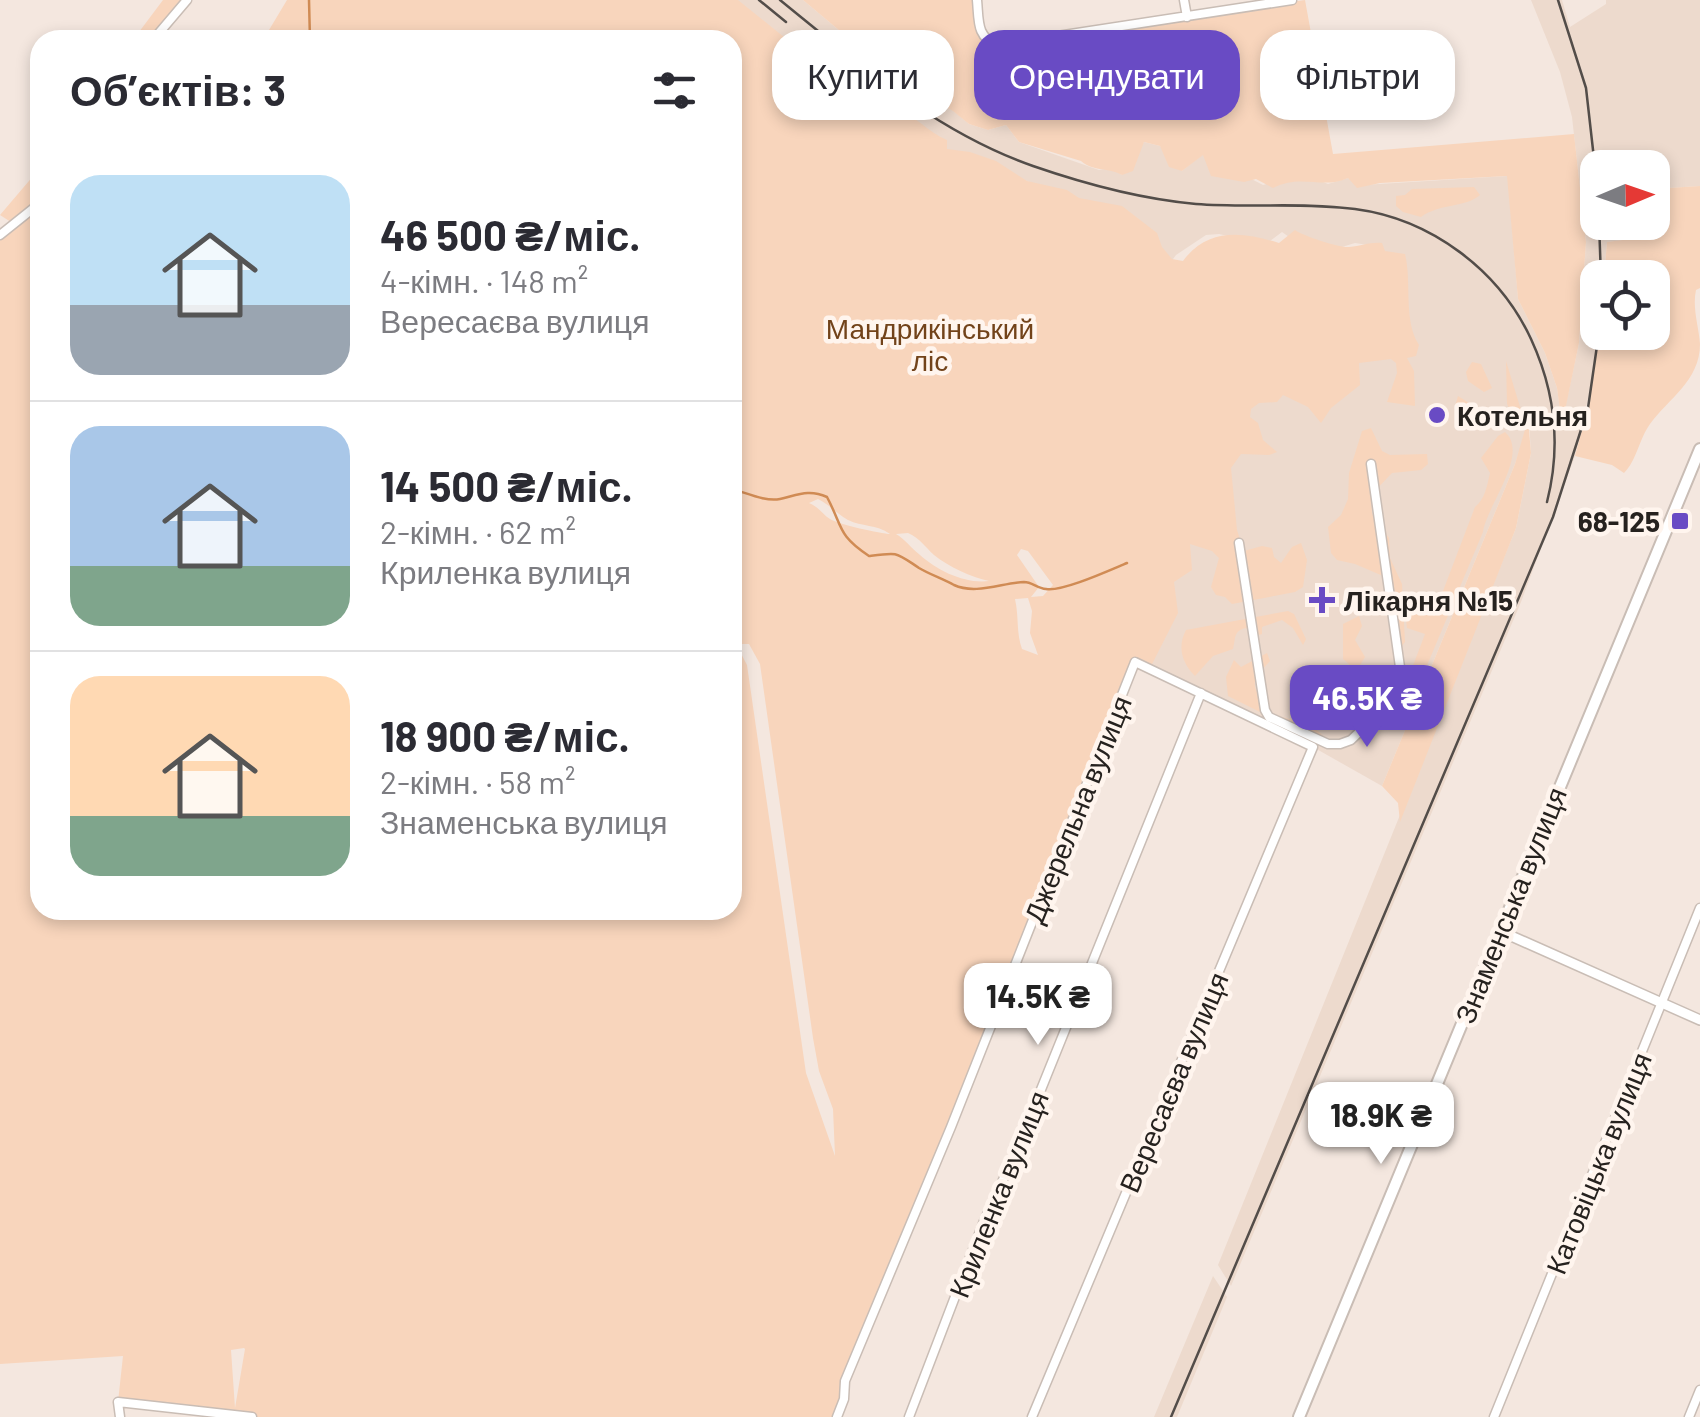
<!DOCTYPE html>
<html lang="uk">
<head>
<meta charset="utf-8">
<style>
  body { margin:0; font-family:Barlow,sans-serif; background:#f7f7f7; color:#2b2b33; height:100vh; display:flex; flex-direction:column; font-size:38px; white-space:nowrap }
  * { box-sizing:border-box; margin:0 }
  p { font-size:32px; color:#7c7c81 }
  .icon { flex:none; width:55px; height:55px; fill:none; stroke:currentColor; stroke-width:2; stroke-linecap:round; stroke-linejoin:round }
  .map { position:relative; flex:1; overflow:hidden }
  .side { position:absolute; left:30px; top:30px; width:712px; height:890px; display:flex; flex-direction:column; background:#fff; border-radius:30px; box-shadow:0 5px 15px #0003 }
  .side>* { flex:none }
  .banner { position:absolute; left:772px; top:30px; width:778px; height:90px; display:flex; gap:20px }
  .needle { width:65px; rotate:88deg }
  .fabs { position:absolute; left:1580px; top:150px; display:grid; gap:20px }
  .fabs a { display:grid; place-items:center; width:90px; height:90px; border-radius:20px; background:#fff; box-shadow:0 5px 15px #0003; font-size:50px }
  .price { position:absolute; translate:-50% -85px; padding:0 22px; border-radius:20px; background:#fff; color:#222; font-size:32px; line-height:65px; filter:drop-shadow(0 2px 5px #0008) }
  .price::after { content:''; position:absolute; left:50%; top:60px; width:30px; height:22px; margin-left:-15px; background:inherit; clip-path:polygon(0 0,100% 0,50% 100%) }
  .price.selected { background:#694bc4; color:#fff }
  ul { padding:0; list-style:none }
  li { display:flex; align-items:center; gap:30px; height:250px; padding:0 40px }
  li+li { border-top:2px solid #e1e1e2 }
  li span { display:grid; place-items:center; flex:none; width:280px; height:200px; border-radius:30px; color:#555 }
  li>.icon { margin-inline-start:auto }
  span .icon { width:120px; height:120px; fill:#fffc; stroke-width:1 }
  li b { font-size:42px }
  h2 { display:flex; justify-content:space-between; align-items:center; height:120px; padding:0 40px; font-size:42px }
  .chip { padding:0 35px; border-radius:30px; background:#fff; box-shadow:0 5px 15px #0003; font-size:35px; line-height:90px }
  .chip.selected { background:#694bc4; color:#fff }
  .map>svg:first-child { display:block }
</style>
</head>
<body>
<div class="map">
<svg width="1700" height="1417" viewBox="0 0 1700 1417">
  <rect width="100%" height="100%" fill="#f4e7df"/>
  <!-- built -->
  <path fill="#eddacd" d="M725,0H803L896,78L954,111L969,124L988,130L1006,125L1019,142L1099,170L1110,168L1122,175L1144,142L1160,146L1182,171L1203,154L1263,185L1285,179H1316L1328,184L1348,178L1363,185L1508,176L1518,299L1545,353L1557,388L1562,422L1579,343L1586,242L1572,117L1560,72L1531,0H1562L1570,27L1606,4V0H1700V186L1653,189L1652,168H1598V222L1638,223L1639,238L1607,242L1604,277L1598,278L1600,345L1575,456L1521,602L1231,1286L1218,1265L1516,528L1531,453L1529,422L1515,464L1382,786L1313,747L1149,670L1174,581L1189,543L1200,470L1368,245L1355,243L1332,250L1292,239L1282,232L1266,244L1219,234L1206,235L1176,255L1170,263L1079,201L944,149Z
    M1213,1276L1227,1297L1177,1417H1154Z"/>
  <!-- green -->
  <path fill="#f8d5bc" fill-rule="evenodd" d="M163,0H187L153,40H133Z
    M287,0H738L795,46L900,111C917,117 928,132 947,140V149L970,152L996,161L1027,181L1067,190L1079,198L1122,206L1157,233L1162,247L1172,259L1183,261C1208,227 1244,232 1279,243L1295,230C1303,236 1340,248 1349,247C1362,246 1369,242 1382,243L1385,251L1405,254C1412,282 1403,321 1419,345L1416,356L1407,358L1414,371L1415,406L1387,402L1397,373L1396,363L1391,359L1359,363L1360,385L1331,408L1321,423L1308,407L1283,395L1277,402L1259,403L1251,409L1250,417L1258,423L1263,440L1277,452L1269,455L1241,454L1231,468L1237,530L1244,551L1262,546L1272,548L1274,557L1281,563L1292,547L1301,543L1307,560L1303,587L1295,592L1232,604L1225,597L1216,595L1211,587L1219,558L1212,551L1190,544L1192,570L1174,582L1178,613L1149,670L1135,663L845,1381L837,1417H252L118,1402L123,1356L0,1364V235L14,224L0,215L40,168V910H732V40H263ZM818,499C830,505 837,514 848,520C862,527 876,524 890,534C882,534 837,524 830,519C822,514 819,507 809,503ZM908,533C921,539 924,546 934,555C949,567 971,577 989,581C965,584 938,571 920,555C910,547 906,540 896,534ZM1021,549L1028,551L1053,585L1043,596L1031,597L1039,587L1017,555ZM1028,598L1032,611L1030,633L1038,655L1022,649C1016,632 1019,616 1015,599ZM736,644H749L760,664L813,1038L819,1071L833,1109L835,1156L806,1073L747,665ZM244,1348L245,1349L235,1408L231,1350Z
    M803,0H977L980,33L998,45L1305,0L1333,154L1574,134L1586,242L1579,343L1562,425L1557,388L1545,353L1518,299L1507,176L1380,183L1357,188L1348,178C1322,190 1302,173 1273,188L1256,179L1244,182L1211,176L1203,155L1182,171L1169,167L1160,146L1144,142L1133,171L1122,175C1108,167 1094,172 1081,161L1019,142L1006,125L988,130L969,124L953,111L896,78Z
    M1700,186V288L1696,290C1692,308 1699,327 1700,344C1700,381 1668,399 1650,424C1639,439 1637,460 1624,473L1612,465L1575,456L1588,407L1600,333L1652,332V278L1604,277L1607,242L1638,238V223L1652,222L1653,189Z
    M1474,187L1480,195C1465,208 1440,203 1421,217L1403,212L1396,206V196L1405,195L1412,189Z
    M1506,361L1521,410L1520,428L1507,404Z
    M1472,362L1481,364L1492,388L1484,392L1468,381L1466,372Z
    M1458,396L1482,411V419L1466,427L1458,423L1460,414L1455,406Z
    M1528,419L1531,453L1516,528L1400,822L1398,803L1382,786L1515,464Z
    M1371,428L1382,451L1390,455L1427,454L1428,464L1421,470L1392,473L1371,495L1372,514L1389,538L1390,558L1402,584L1405,642L1399,650L1390,579L1355,564L1337,560L1331,553L1328,527L1341,515L1348,499L1349,473L1362,431Z
    M1505,432C1530,454 1486,507 1483,532L1415,694L1406,693V684L1425,634L1407,628L1406,619L1443,591L1475,507C1485,499 1487,486 1490,473L1481,458L1498,436Z
    M1288,611L1294,614L1306,639L1303,645L1293,628L1282,620L1262,627V634L1256,636L1246,628C1233,631 1236,638 1233,649L1213,656L1195,676C1182,663 1177,647 1186,630Z
    M1359,616L1362,626L1355,640L1365,657L1360,665H1350L1343,659V624Z
    M1267,653L1270,661C1248,685 1253,682 1265,710C1284,721 1309,719 1324,737L1316,740L1228,696L1226,677L1234,660L1241,667Z"/>
  <g fill="none" stroke-linecap="round" stroke-linejoin="round">
    <!-- stream -->
    <path stroke="#d08b54" stroke-width="2.5" d="M309,0L310,40
      M732,489C747,493 765,502 780,499C798,495 809,489 827,497C843,527 837,535 869,556C899,552 895,552 919,568C929,574 943,579 954,585C975,595 1002,583 1024,582C1032,582 1037,588 1046,589C1062,592 1110,570 1127,563"/>
    <!-- minor casing -->
    <g stroke="#c9bdb5" stroke-width="11">
      <path id="minor" d="M977,0C979,20 976,38 998,45L1292,0
        M1184,0L1187,17
        M153,40L187,0
        M0,235L40,203
        M1239,543L1265,710L1269,717L1328,744H1340L1351,740L1387,705L1402,681L1371,464
        M120,1417L118,1402L252,1417
        M837,1417L844,1399L845,1381L951,1127L1135,662L1313,747L1032,1417
        M909,1417L984,1221L1015,1154L1201,693
        M1494,1417L1700,908
        M1689,1417L1700,1390"/>
    </g>
    <!-- tertiary casing -->
    <g stroke="#c9bdb5" stroke-width="12">
      <path id="tertiary" d="M1500,931L1700,1020"/>
    </g>
    <!-- secondary casing -->
    <g stroke="#c9bdb5" stroke-width="14">
      <path id="secondary" d="M1299,1417L1700,449"/>
    </g>
    <!-- minor -->
    <use href="#minor" stroke="#fff" stroke-width="8"/>
    <!-- tertiary -->
    <use href="#tertiary" stroke="#fff" stroke-width="9"/>
    <!-- secondary -->
    <use href="#secondary" stroke="#fff" stroke-width="10"/>
    <!-- rail -->
    <path stroke="#534d49" stroke-width="2.5" d="M759,0L786,22
      M780,0C859,64 935,132 1033,166C1085,184 1141,199 1196,204C1249,208 1302,202 1355,209C1431,219 1499,270 1531,339C1555,391 1561,447 1547,502
      M1558,0L1586,88L1598,194
      M1599,222L1601,278
      M1171,1417L1553,517L1588,408L1599,332"/>
  </g>
  <!-- markers -->
  <g fill="#694bc4" stroke="#fff5ee" stroke-width="4">
    <circle cx="1437" cy="415" r="10"/>
    <rect x="1670" y="511" width="20" height="20" rx="5"/>
    <path d="M1317 585h10v10h10v10h-10v10h-10v-10h-10v-10h10z"/>
  </g>
  <g text-anchor="middle" dominant-baseline="central" stroke-width="9" stroke-linejoin="round" paint-order="stroke">
    <!-- park labels -->
    <g font-size="28" fill="#72431a" stroke="#fff5ee">
      <text x="930" y="328">Мандрикінський<tspan x="930" dy="32">ліс</tspan></text>
    </g>
    <!-- poi labels -->
    <g font-size="28" font-weight="bold" fill="#26221f" stroke="#fff5ee" text-anchor="start">
      <text x="1457" y="415">Котельня</text>
      <text x="1660" y="521" text-anchor="end">68-125</text>
      <text x="1344" y="600">Лікарня №15</text>
    </g>
    <!-- street labels -->
    <g font-size="28" fill="#26221f" stroke="#fff5ee">
      <text transform="translate(1077 809) rotate(-68)">Джерельна вулиця</text>
      <text transform="translate(1510 905) rotate(-68)">Знаменська вулиця</text>
      <text transform="translate(1173 1082) rotate(-67)">Вересаєва вулиця</text>
      <text transform="translate(1598 1163) rotate(-68)">Катовіцька вулиця</text>
      <text transform="translate(998 1194) rotate(-68)">Криленка вулиця</text>
    </g>
  </g>
</svg>
<div class="fabs">
<a><svg class="needle" viewBox="-14 -14 28 28"><path d="M0-13l5 13h-10z" fill="#e53935"/><path d="M0 13l5-13h-10z" fill="#7c7c81"/></svg></a>
<a><svg class="icon" aria-label="locate" viewBox="0 0 24 24"><circle cx="12" cy="12" r="6"/><path d="M12 2v4M12 18v4M2 12h4M18 12h4"/></svg></a>
</div>
<b class="price selected" style="left:1367px;top:750px">46.5K ₴</b>
<b class="price" style="left:1038px;top:1048px">14.5K ₴</b>
<b class="price" style="left:1381px;top:1167px">18.9K ₴</b>
<div class="banner">
<a class="chip">Купити</a>
<a class="chip selected">Орендувати</a>
<a class="chip">Фільтри</a>
</div>
<section class="side">
<h2>Об’єктів: 3<svg class="icon" aria-label="filters" viewBox="0 0 24 24"><path d="M4 7h16M4 17h16"/><circle cx="9" cy="7" r="2"/><circle cx="15" cy="17" r="2"/></svg></h2>
<ul>
<li><span style="background:linear-gradient(#bfe0f5 65%,#9aa5b1 0)"><svg class="icon" aria-label="home" viewBox="0 0 24 24"><path d="M3 11l9-7 9 7M6 9v11h12V9"/></svg></span><div><b>46 500 ₴/міс.</b><p>4-кімн. · 148 m²</p><p>Вересаєва вулиця</p></div></li>
<li><span style="background:linear-gradient(#a9c7e8 70%,#7fa58c 0)"><svg class="icon" aria-label="home" viewBox="0 0 24 24"><path d="M3 11l9-7 9 7M6 9v11h12V9"/></svg></span><div><b>14 500 ₴/міс.</b><p>2-кімн. · 62 m²</p><p>Криленка вулиця</p></div></li>
<li><span style="background:linear-gradient(#ffd9b3 70%,#7fa58c 0)"><svg class="icon" aria-label="home" viewBox="0 0 24 24"><path d="M3 11l9-7 9 7M6 9v11h12V9"/></svg></span><div><b>18 900 ₴/міс.</b><p>2-кімн. · 58 m²</p><p>Знаменська вулиця</p></div></li>
</ul>
</section>
</div>
</body>
</html>
